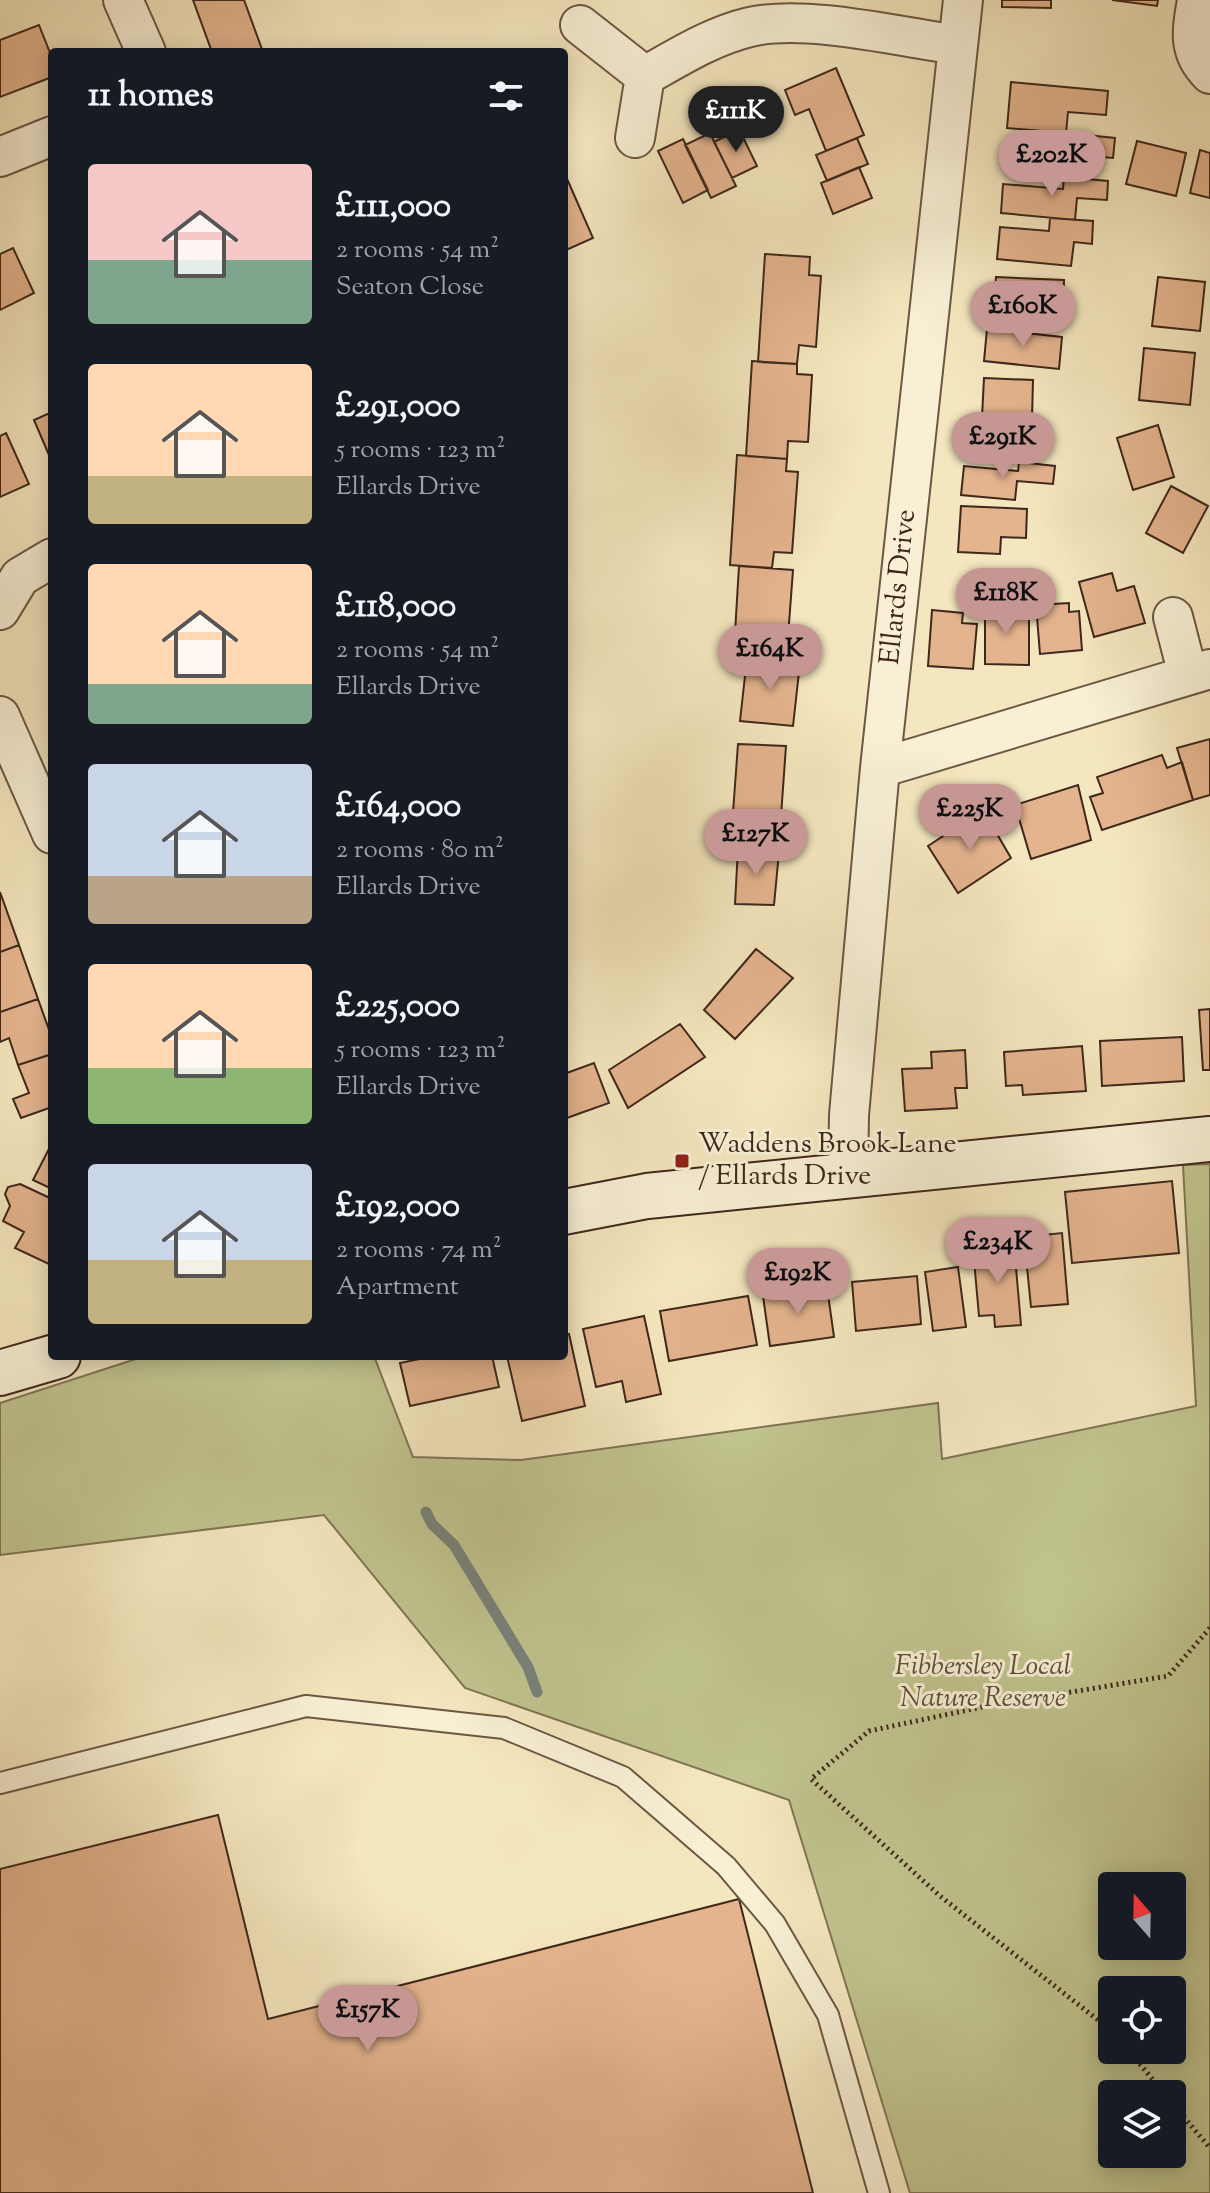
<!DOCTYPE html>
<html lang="en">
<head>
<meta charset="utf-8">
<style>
  body { margin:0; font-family:"Sorts Mill Goudy",serif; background:#242831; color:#f1f3f6; height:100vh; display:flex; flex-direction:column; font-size:30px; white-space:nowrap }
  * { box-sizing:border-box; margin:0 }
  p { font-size:26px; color:#9ea1a6 }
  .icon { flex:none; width:44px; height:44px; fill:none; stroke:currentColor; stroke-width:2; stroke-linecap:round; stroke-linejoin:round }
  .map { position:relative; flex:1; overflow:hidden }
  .side { position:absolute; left:48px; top:48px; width:520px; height:1312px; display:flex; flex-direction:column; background:#171b24; border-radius:8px; box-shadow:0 4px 20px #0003 }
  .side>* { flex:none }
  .needle { width:52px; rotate:340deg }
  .tools { position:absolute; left:1098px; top:1872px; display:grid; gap:16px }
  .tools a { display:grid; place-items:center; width:88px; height:88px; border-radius:8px; background:#171b24; box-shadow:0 4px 20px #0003; font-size:40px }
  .price { position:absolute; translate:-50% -68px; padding:0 18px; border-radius:28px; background:#c59692; color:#111; font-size:26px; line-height:52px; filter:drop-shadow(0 2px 4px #0008) }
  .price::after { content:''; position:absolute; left:50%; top:48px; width:24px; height:18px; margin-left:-12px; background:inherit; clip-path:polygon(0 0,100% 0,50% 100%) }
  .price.on { background:#222; color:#fff }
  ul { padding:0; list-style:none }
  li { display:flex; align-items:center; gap:24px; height:200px; padding:0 40px }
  li span { display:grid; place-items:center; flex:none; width:224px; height:160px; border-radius:8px; color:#555 }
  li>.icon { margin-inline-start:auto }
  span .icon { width:96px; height:96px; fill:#fffc; stroke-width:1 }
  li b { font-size:34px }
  h2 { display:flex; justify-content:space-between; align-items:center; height:96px; padding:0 40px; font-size:34px }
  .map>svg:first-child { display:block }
</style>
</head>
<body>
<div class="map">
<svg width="1210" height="2193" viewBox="0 0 1210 2193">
  <rect width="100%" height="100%" fill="#f4e6be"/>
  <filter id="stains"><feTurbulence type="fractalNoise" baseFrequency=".0025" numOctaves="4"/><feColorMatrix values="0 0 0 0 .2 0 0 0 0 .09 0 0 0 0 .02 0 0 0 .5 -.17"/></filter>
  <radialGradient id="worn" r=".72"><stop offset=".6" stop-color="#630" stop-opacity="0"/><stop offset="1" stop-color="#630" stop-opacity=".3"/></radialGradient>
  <!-- green -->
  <path fill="#c0c38e" stroke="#807554" stroke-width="2" fill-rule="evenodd" d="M1210,1164V2193H910L789,1800L465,1688L324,1515L0,1555V1403L145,1356H374L413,1457L521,1460L938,1403L942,1459L1196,1406L1183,1165ZM1112,1886H1172V1946H1112ZM1112,1990H1172V2050H1112ZM1112,2094H1172V2154H1112Z"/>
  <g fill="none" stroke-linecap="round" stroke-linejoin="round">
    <!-- stream -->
    <path stroke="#78827a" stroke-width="11" d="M426,1512L432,1524L454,1545L528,1667L537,1692"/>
  </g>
  <!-- building -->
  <path fill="#e4b48e" stroke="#3f271b" stroke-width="2" d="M193,0H244L263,52H212Z
    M1002,0H1051V8L1002,7Z
    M1112,0H1158L1157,6Z
    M39,25L52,58V77L0,97V40Z
    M836,68L864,135L826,151L809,109L795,115L785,90Z
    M1011,82L1108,91L1106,115L1068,112L1066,133L1007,128Z
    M739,129L757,166L732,178L714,142Z
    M710,133L736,186L711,198L685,145Z
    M1066,133L1115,138L1113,158L1080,155L1078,179L1006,172L1008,142L1064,147Z
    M857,138L868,164L827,181L816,155Z
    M683,139L708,190L683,203L658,151Z
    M1137,141L1186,153L1176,196L1126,184Z
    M1200,150L1210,153V198L1190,193Z
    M859,167L872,198L833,214L821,183Z
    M564,172L593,238L564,251Z
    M1064,177L1108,181L1107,200L1077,198L1075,220L1001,213L1003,184L1063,189Z
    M1050,218L1093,221L1092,244L1074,242L1071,266L997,259L1000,227L1049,231Z
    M13,248L34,293L0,310V254Z
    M765,254L810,257L809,275L821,276L816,347L799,345L797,364L758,362Z
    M996,277L1064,280L1063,312L994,309Z
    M1158,277L1205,282L1200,331L1152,326Z
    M987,329L1062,337L1059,369L984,361Z
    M1144,348L1195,353L1190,405L1139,400Z
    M752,361L797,364V374L812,375L808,442L788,441L787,459L746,456Z
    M984,378L1033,380L1032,419L982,417Z
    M52,412V462L34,420Z
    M1158,425L1174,477L1133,490L1117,438Z
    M959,426L1033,430L1032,454L958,450Z
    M6,433L29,484L0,497V436Z
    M737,455L787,459L786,471L798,472L792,553L774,552L772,568L730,565Z
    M1019,462L1055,466L1053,484L1017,481L1015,500L961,495L964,466L1018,471Z
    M1171,486L1208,506L1183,553L1146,533Z
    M961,506L1027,509L1026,538L1001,537L1000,554L958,552Z
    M739,566L793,570L788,637L735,633Z
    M1112,573L1117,591L1134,586L1145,623L1094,637L1079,582Z
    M985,600H1000V611H1029V665L985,664Z
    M1069,603V612L1079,611L1082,650L1040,654L1036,605Z
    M932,610L963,613L962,623L977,624L973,669L928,666Z
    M747,658L800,663L793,726L740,721Z
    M1210,739V795L1193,800L1177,748Z
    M738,744L786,746L780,830L732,826Z
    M1162,755L1167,768L1182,762L1193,800L1102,830L1090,797L1103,793L1097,777Z
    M1078,785L1091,840L1031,859L1015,805Z
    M983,810L1011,858L958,893L928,846Z
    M738,848L779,852L774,905L735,904Z
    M0,892L19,945L0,952Z
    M19,945L38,999L0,1012V952Z
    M756,949L793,978L735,1039L704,1010Z
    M38,999L52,1038V1054L18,1065L9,1038L0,1042V1012Z
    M1210,1009V1070H1203L1199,1010Z
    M680,1024L705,1057L628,1108L609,1070Z
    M1182,1037L1184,1081L1102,1086L1100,1041Z
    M1082,1046L1086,1091L1023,1095L1022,1085L1006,1086L1004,1052Z
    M965,1050L967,1088H955L957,1108L905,1111L902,1069L932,1068L931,1052Z
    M52,1054V1107L21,1118L13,1099L29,1093L18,1065Z
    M594,1063L609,1103L564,1119V1074Z
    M52,1143V1189L33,1180Z
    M1172,1181L1179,1253L1072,1263L1065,1192Z
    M20,1184L52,1199L51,1265L15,1248L24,1232L3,1221L10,1206L5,1194L8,1187Z
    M1062,1233L1068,1304L1031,1307L1024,1237Z
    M1014,1245L1021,1325L995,1327L994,1315L979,1316L973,1249Z
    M958,1267L966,1327L933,1331L925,1272Z
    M917,1276L921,1324L856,1331L852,1282Z
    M827,1287L834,1337L770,1346L763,1296Z
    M748,1296L757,1345L669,1361L660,1311Z
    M644,1316L661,1394L626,1402L622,1381L596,1387L583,1329Z
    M569,1334L585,1406L522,1421L507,1356H564V1335Z
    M434,1356H492L499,1387L410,1406L400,1363Z
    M218,1815L268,2019L739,1899L813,2193H0V1869Z"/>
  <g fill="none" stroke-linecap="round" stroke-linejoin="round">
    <!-- service casing -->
    <g stroke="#6c5744" stroke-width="24">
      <path id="service" d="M0,1783L306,1706L504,1728L623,1777L726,1866L775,1924L828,2015L879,2193"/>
    </g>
    <!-- minor casing -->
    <g stroke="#6c5744" stroke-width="42">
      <path id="minor" d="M123,0L146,52
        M1197,0C1192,30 1187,51 1210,74
        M580,25L645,76L635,138
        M645,76C679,57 712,36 750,27C806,14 900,37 958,45
        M0,157L52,136
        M0,610L20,577L52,558
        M1173,617L1188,675
        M0,716L52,834
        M880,768L1210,669
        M848,1174L849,1115L880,768L963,0"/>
    </g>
    <!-- secondary casing -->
    <g stroke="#3f271b" stroke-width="48">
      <path id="secondary" d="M564,1212L647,1196L1210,1139
        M0,1373L58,1356"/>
    </g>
    <!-- path -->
    <path stroke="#3f271b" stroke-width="5" stroke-dasharray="2 4" stroke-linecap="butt" d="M1112,2031L940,1896L811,1779L869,1731L987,1706L1168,1676L1210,1628
      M1128,2050L1165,2094
      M1172,2103L1210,2148"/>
    <!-- service -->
    <use href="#service" stroke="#f8efd5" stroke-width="20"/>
    <!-- minor -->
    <use href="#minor" stroke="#f8efd5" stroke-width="38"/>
    <!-- secondary -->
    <use href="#secondary" stroke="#f8efd5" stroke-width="44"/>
  </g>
  <!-- markers -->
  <rect fill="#8f2418" stroke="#f8efd5" stroke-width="3" x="674" y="1153" width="16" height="16" rx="4"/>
  <g text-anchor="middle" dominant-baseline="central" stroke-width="6" stroke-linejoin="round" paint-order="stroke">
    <!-- street labels -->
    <g font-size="28" fill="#3f271b" stroke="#f8efd5">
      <text transform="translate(899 587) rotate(-84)">Ellards Drive</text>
    </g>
    <!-- poi labels -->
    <g font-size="28" fill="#3f271b" stroke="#f8efd5" text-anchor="start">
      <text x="698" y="1145">Waddens Brook Lane<tspan x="698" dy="32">/ Ellards Drive</tspan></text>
    </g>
    <!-- park labels -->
    <g font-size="28" font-style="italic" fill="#5f4e38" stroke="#f8efd5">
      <text x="983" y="1667">Fibbersley Local<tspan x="983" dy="32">Nature Reserve</tspan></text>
    </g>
  </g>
  <rect width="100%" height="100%" filter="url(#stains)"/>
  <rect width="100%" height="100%" fill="url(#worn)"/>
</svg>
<div class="tools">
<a><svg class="needle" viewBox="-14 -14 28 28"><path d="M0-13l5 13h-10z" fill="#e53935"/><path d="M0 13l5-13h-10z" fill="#9ea1a6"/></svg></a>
<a><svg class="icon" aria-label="locate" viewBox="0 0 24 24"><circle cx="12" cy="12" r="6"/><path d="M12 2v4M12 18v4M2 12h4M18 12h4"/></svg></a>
<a><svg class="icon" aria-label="layers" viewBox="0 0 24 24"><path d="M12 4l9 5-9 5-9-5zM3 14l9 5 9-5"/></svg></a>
</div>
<b class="price on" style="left:736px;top:154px">£111K</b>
<b class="price" style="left:1052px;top:198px">£202K</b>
<b class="price" style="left:1023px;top:349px">£160K</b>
<b class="price" style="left:1003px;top:480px">£291K</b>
<b class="price" style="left:1006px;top:636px">£118K</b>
<b class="price" style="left:770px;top:692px">£164K</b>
<b class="price" style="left:970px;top:852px">£225K</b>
<b class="price" style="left:756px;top:877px">£127K</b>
<b class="price" style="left:998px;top:1285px">£234K</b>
<b class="price" style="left:798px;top:1316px">£192K</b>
<b class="price" style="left:368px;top:2053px">£157K</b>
<section class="side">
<h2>11 homes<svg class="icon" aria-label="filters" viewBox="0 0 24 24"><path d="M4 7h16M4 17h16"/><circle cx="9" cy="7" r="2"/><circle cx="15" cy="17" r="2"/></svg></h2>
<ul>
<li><span style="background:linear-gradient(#f6c9c9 60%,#7fa58c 0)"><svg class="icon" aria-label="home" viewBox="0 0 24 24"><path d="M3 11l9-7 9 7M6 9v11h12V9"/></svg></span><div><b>£111,000</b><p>2 rooms · 54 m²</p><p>Seaton Close</p></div></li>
<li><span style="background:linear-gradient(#ffd9b3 70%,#c2b280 0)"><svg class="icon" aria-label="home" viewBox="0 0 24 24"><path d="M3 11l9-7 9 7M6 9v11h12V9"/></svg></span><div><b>£291,000</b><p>5 rooms · 123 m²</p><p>Ellards Drive</p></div></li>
<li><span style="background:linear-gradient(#ffd9b3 75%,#7fa58c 0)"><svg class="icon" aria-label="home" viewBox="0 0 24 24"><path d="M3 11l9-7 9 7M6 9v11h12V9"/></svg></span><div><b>£118,000</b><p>2 rooms · 54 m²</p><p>Ellards Drive</p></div></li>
<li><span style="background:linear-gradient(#c9d6e8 70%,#b9a48a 0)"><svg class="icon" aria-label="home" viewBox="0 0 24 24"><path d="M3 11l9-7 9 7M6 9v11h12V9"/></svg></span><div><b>£164,000</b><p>2 rooms · 80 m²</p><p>Ellards Drive</p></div></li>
<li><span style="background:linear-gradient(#ffd9b3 65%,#8fb573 0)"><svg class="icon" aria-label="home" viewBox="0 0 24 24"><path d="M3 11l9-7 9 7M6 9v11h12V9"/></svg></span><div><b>£225,000</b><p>5 rooms · 123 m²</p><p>Ellards Drive</p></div></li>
<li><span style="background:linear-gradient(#c9d6e8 60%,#c2b280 0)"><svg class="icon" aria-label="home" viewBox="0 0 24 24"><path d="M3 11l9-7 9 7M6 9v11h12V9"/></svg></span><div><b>£192,000</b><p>2 rooms · 74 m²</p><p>Apartment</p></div></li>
</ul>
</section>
</div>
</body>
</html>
